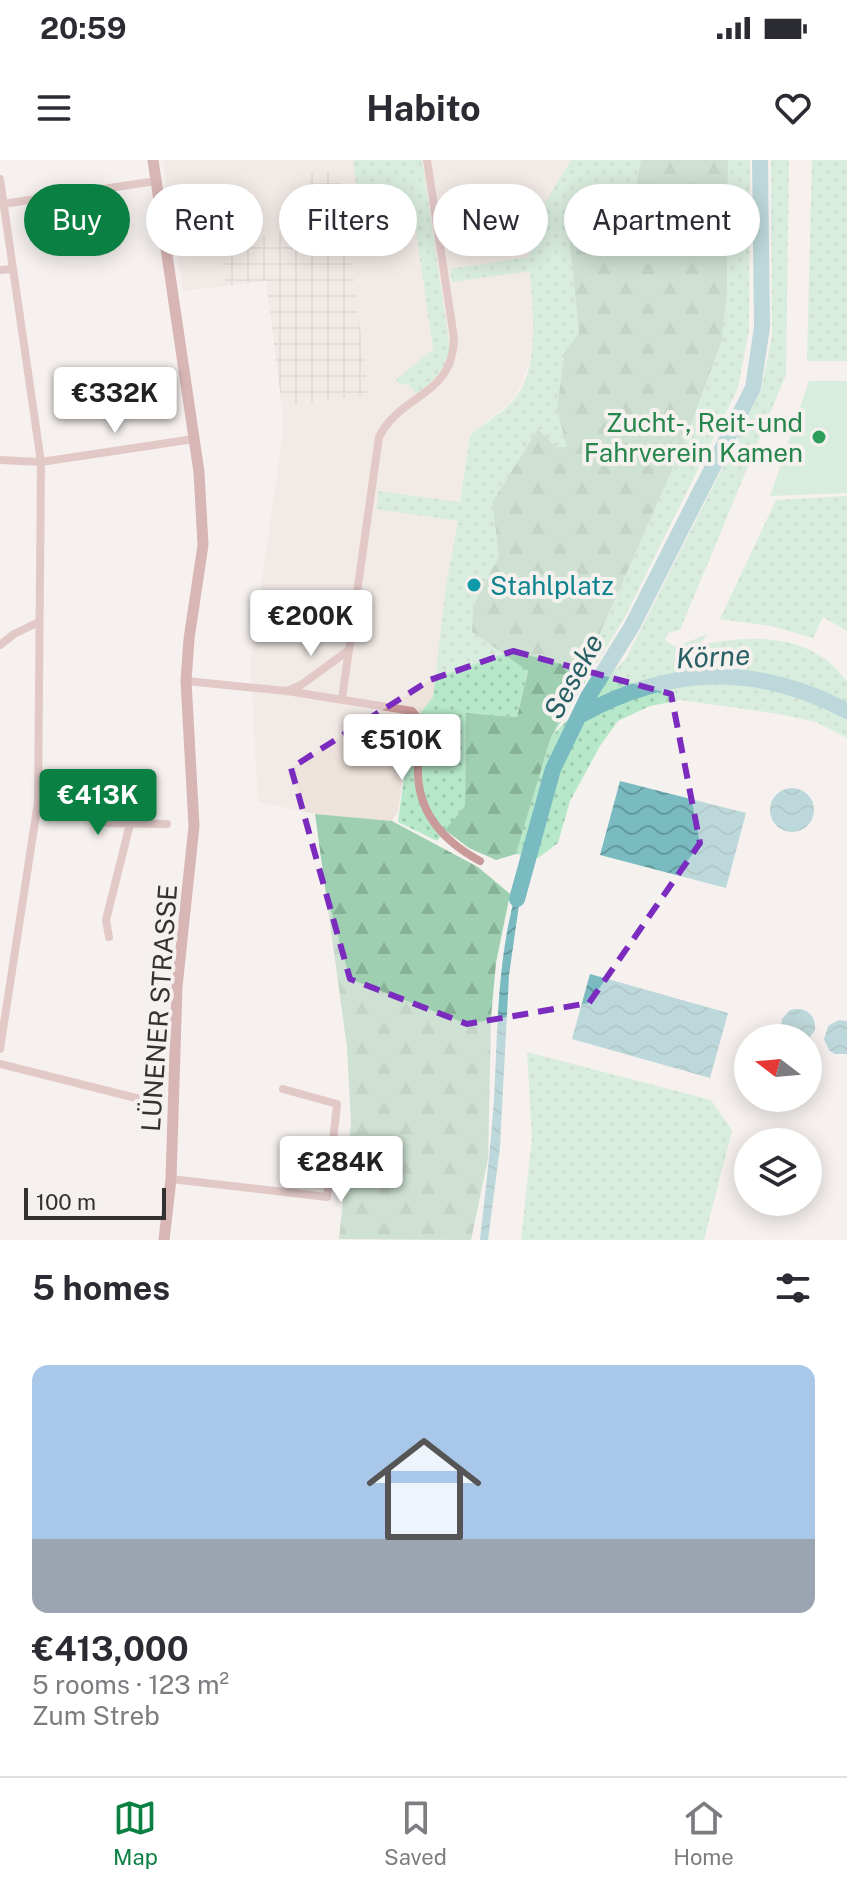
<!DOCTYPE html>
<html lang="en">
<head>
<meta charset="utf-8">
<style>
  body { margin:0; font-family:"Public Sans",sans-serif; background:#f2f2f3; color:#2b2b33; height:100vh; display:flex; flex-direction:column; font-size:30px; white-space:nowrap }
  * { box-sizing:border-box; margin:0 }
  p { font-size:26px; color:#7c7c81 }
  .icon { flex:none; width:44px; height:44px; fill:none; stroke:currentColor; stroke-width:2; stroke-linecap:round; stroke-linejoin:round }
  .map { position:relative; height:1080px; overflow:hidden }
  .panel { display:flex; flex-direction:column; background:#fff; flex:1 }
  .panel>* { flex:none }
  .banner { position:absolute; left:24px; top:24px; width:800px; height:72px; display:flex; gap:16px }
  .needle { width:52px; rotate:286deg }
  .controls { position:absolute; left:734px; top:864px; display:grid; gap:16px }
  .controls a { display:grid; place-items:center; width:88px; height:88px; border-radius:50%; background:#fff; box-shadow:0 4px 20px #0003; font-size:40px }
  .scale { position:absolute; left:24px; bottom:20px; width:142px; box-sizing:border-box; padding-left:8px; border:4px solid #343231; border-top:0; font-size:22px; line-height:28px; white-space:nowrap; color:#343231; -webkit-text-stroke:6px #f5f1ee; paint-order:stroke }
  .price { position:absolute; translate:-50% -68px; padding:0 18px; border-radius:8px; background:#fff; color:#222; font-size:26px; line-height:52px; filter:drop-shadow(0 2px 4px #0008) }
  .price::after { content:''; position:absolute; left:50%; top:48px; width:24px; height:18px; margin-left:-12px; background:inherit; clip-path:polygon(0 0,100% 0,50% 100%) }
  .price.selected { background:#0b8043; color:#fff }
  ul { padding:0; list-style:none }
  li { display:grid; align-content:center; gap:16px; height:424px; padding:0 32px }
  li span { display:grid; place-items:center; height:248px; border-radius:16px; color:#555 }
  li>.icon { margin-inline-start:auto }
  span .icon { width:144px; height:144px; fill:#fffc; stroke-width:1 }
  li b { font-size:34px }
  h2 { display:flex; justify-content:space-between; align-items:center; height:96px; padding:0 32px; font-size:34px }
  .pill { padding:0 28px; border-radius:36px; background:#fff; box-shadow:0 4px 20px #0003; font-size:28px; line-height:72px }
  .pill.selected { background:#0b8043; color:#fff }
  .status { display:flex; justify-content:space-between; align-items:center; height:56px; padding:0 40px; background:#fff; direction:ltr }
  .status svg { height:22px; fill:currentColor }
  header { display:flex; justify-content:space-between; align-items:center; height:104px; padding:0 32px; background:#fff; font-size:36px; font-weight:700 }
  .tabs { display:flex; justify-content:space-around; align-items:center; height:112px; border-top:2px solid #e1e1e2; background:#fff; font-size:22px; color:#7c7c81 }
  .tabs a { display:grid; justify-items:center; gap:4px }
  .tabs .selected { color:#0b8043 }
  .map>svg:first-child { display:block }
</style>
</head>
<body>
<div class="status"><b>20:59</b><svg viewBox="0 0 49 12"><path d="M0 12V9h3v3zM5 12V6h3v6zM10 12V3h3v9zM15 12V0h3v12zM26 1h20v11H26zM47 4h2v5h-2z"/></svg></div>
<header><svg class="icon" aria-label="menu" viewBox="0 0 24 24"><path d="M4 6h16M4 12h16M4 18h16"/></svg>Habito<svg class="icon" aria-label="heart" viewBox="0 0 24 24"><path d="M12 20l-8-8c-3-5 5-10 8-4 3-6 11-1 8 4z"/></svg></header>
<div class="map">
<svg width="847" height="1080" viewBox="0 0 847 1080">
  <defs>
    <pattern id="industrial-grid" width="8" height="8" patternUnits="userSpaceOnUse" patternTransform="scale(2)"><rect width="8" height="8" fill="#eee3dc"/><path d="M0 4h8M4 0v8" fill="none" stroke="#cdc3bd"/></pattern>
    <pattern id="grass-dots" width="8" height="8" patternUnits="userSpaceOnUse" patternTransform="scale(2)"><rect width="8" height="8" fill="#b6e8c9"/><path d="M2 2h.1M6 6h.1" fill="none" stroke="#9dc7ad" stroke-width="1.8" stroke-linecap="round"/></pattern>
    <pattern id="forest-firs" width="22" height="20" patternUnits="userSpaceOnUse" patternTransform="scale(2)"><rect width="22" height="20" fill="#9dcfb0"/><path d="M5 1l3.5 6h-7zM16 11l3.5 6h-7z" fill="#88b298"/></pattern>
    <pattern id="water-waves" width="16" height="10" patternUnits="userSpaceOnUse" patternTransform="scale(2)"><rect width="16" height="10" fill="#79bbc1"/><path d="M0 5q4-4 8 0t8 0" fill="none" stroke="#64999d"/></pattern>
  </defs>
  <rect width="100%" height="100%" fill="#f5f1ee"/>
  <!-- built -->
  <path fill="#eee3dc" d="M163,0H571L535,62L529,97L453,122L530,110L534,173L531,198L515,239L469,275L460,342L379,331L377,349L458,361L446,425L433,537L411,565L398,652L392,661L315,654L258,642L250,504L283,271L282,246L368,234L339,11L308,15L315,69L220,82L226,126L183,131Z"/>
  <!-- industrial -->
  <path fill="url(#industrial-grid)" d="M339,10L369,235L282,246L266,121L226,126L220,82L315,69L308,14Z"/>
  <!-- grass -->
  <path fill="url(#grass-dots)" d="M353,0H422L450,188C445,211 434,220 416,234L408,224L400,225L396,220L433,189L413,50L360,58Z
    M571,0H641L635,32L569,79L579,174L565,191L567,287L556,288L537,270L492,342L499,396L473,446L472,472L528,510L517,557L466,553L465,646L437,681L398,662L411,565L433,537L446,425L458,361L376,349L379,331L460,342L470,275C483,264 503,253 514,240C541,208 532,148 530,111L452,122L450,109L529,97C533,59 551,32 571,0Z
    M728,0H750L749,170L738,228L625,457L553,575L627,497L761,231L772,176L771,0H789L786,215L680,470L668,473L665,480L675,487L708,474L698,486C738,476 790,473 825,499C833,504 840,514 847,521V578L816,562L779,554L681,540L650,546L618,561L600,586L570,641L558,683L538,698L516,694L550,580L587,503L684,283L722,180L727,132Z
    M812,0H847V201H807Z
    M847,336V471L823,457L813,478L771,466L720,459L776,340Z
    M527,892L711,940L732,970L704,1080H521L532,978Z"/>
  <!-- forest -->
  <path fill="url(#forest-firs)" d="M641,0H728L727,132L722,180L684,283L587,503L550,580L516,694L496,700L469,688L445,670L465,646L466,553L517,557L528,511L472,472L473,446L499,396L492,342L538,269L556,287H567L557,249L565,191L579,173L569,79L599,27L635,32Z
    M315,654L392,661L478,707L510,734L496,803L491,857L488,999L471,1080L339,1079L351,964L347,887Z"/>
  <!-- garden -->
  <path fill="#b6e8c9" d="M809,221H847V333L770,336Z"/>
  <!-- water -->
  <path fill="url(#water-waves)" d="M620,621L746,653L726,728L600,695Z
    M770 650a22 22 0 1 1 44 0a22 22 0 1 1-44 0Z
    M520,719L527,720L519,745L509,815L500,987L488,1080H480C485,1033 491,986 494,939C498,864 497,791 520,719Z
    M590,814L728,853L710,918L572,879Z
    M796,849C809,849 816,857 815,870L808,880V878H786L781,868L782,859L790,850Z
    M839,860L847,861V894H835L829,890L824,879L828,866Z"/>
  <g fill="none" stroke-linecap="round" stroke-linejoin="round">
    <!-- river -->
    <path stroke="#79bbc1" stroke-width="16" d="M581,555C670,506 756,503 847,551
      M517,739L553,609L588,537L632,466L753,228L762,167L760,0"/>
    <!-- street -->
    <path stroke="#ca9a99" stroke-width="8" d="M0,19L41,302L38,642L0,889
      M3,44L156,21
      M0,110L13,109
      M0,300L41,302L194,279
      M0,485L14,474L39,462
      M186,521L287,531L412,551L421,562C422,577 418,591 418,606C416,651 443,681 480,701
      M287,531L301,525L349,490
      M342,539L379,277C401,233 453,237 454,178L427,0
      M38,642L107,663L167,664
      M109,777L106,760L130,664
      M0,904L140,939
      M171,1019L327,1037L337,944L283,929"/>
    <!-- secondary -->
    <path stroke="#b36f6f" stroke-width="11" d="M153,0L199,312L203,385L189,479L186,521L194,666L177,827L171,1019L164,1080"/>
  </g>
  <!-- marked area -->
  <path d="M0 0H847V1080H0ZM513,491L671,534L700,683L589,843L467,864L350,819L291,608L430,520Z" fill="#f5f1ee" fill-opacity=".55" fill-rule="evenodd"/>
  <path fill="none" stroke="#7b2cbf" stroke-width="6" stroke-dasharray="16 10" stroke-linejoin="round" d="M513,491L671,534L700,683L589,843L467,864L350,819L291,608L430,520Z"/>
  <!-- markers -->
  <circle fill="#2e9e5b" stroke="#f5f1ee" stroke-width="3" cx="819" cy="277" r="8"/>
  <circle fill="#0f9aa8" stroke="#f5f1ee" stroke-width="3" cx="474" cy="425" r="8"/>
  <g text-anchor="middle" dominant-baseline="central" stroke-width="8" stroke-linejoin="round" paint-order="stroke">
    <!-- leisure labels -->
    <g font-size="26" fill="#27864d" stroke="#f5f1ee" text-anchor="end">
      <text x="803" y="262">Zucht-, Reit- und<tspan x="803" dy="30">Fahrverein Kamen</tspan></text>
    </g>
    <!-- culture labels -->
    <g font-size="26" fill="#0d838f" stroke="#f5f1ee" text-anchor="start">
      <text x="490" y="425">Stahlplatz</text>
    </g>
    <!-- street labels -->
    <g font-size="26" fill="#343231" stroke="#f5f1ee">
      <text transform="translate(159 848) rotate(-86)">LÜNENER STRASSE</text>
    </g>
    <!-- water labels -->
    <g font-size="28" font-style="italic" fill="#286065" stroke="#f5f1ee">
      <text transform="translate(713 496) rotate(-3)">Körne</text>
      <text transform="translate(573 516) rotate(-61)">Seseke</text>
    </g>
  </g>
</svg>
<div class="controls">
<a><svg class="needle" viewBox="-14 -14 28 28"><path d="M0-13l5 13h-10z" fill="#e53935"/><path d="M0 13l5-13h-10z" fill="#7c7c81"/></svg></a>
<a><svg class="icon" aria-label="layers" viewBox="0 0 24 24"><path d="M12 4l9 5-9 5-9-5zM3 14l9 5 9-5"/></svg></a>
</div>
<div class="scale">100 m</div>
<b class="price" style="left:115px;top:275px">€332K</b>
<b class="price" style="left:311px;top:498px">€200K</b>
<b class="price" style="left:402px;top:622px">€510K</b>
<b class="price selected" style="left:98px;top:677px">€413K</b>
<b class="price" style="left:341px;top:1044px">€284K</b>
<div class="banner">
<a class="pill selected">Buy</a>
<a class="pill">Rent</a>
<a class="pill">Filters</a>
<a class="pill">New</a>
<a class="pill">Apartment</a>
</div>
</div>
<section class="panel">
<h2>5 homes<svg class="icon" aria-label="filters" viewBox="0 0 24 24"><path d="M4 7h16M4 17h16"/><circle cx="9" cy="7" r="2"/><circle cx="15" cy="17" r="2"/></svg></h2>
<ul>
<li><span style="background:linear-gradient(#a9c7e8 70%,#9aa5b1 0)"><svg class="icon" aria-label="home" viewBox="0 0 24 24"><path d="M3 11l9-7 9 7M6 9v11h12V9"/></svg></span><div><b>€413,000</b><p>5 rooms · 123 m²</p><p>Zum Streb</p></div></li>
</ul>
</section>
<nav class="tabs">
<a class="selected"><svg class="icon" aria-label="map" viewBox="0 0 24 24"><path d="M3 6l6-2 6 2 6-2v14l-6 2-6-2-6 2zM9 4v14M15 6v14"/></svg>Map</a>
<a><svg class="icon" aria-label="saved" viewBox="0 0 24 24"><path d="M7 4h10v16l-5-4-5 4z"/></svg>Saved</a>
<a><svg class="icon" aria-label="home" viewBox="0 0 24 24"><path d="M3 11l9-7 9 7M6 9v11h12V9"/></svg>Home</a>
</nav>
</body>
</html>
